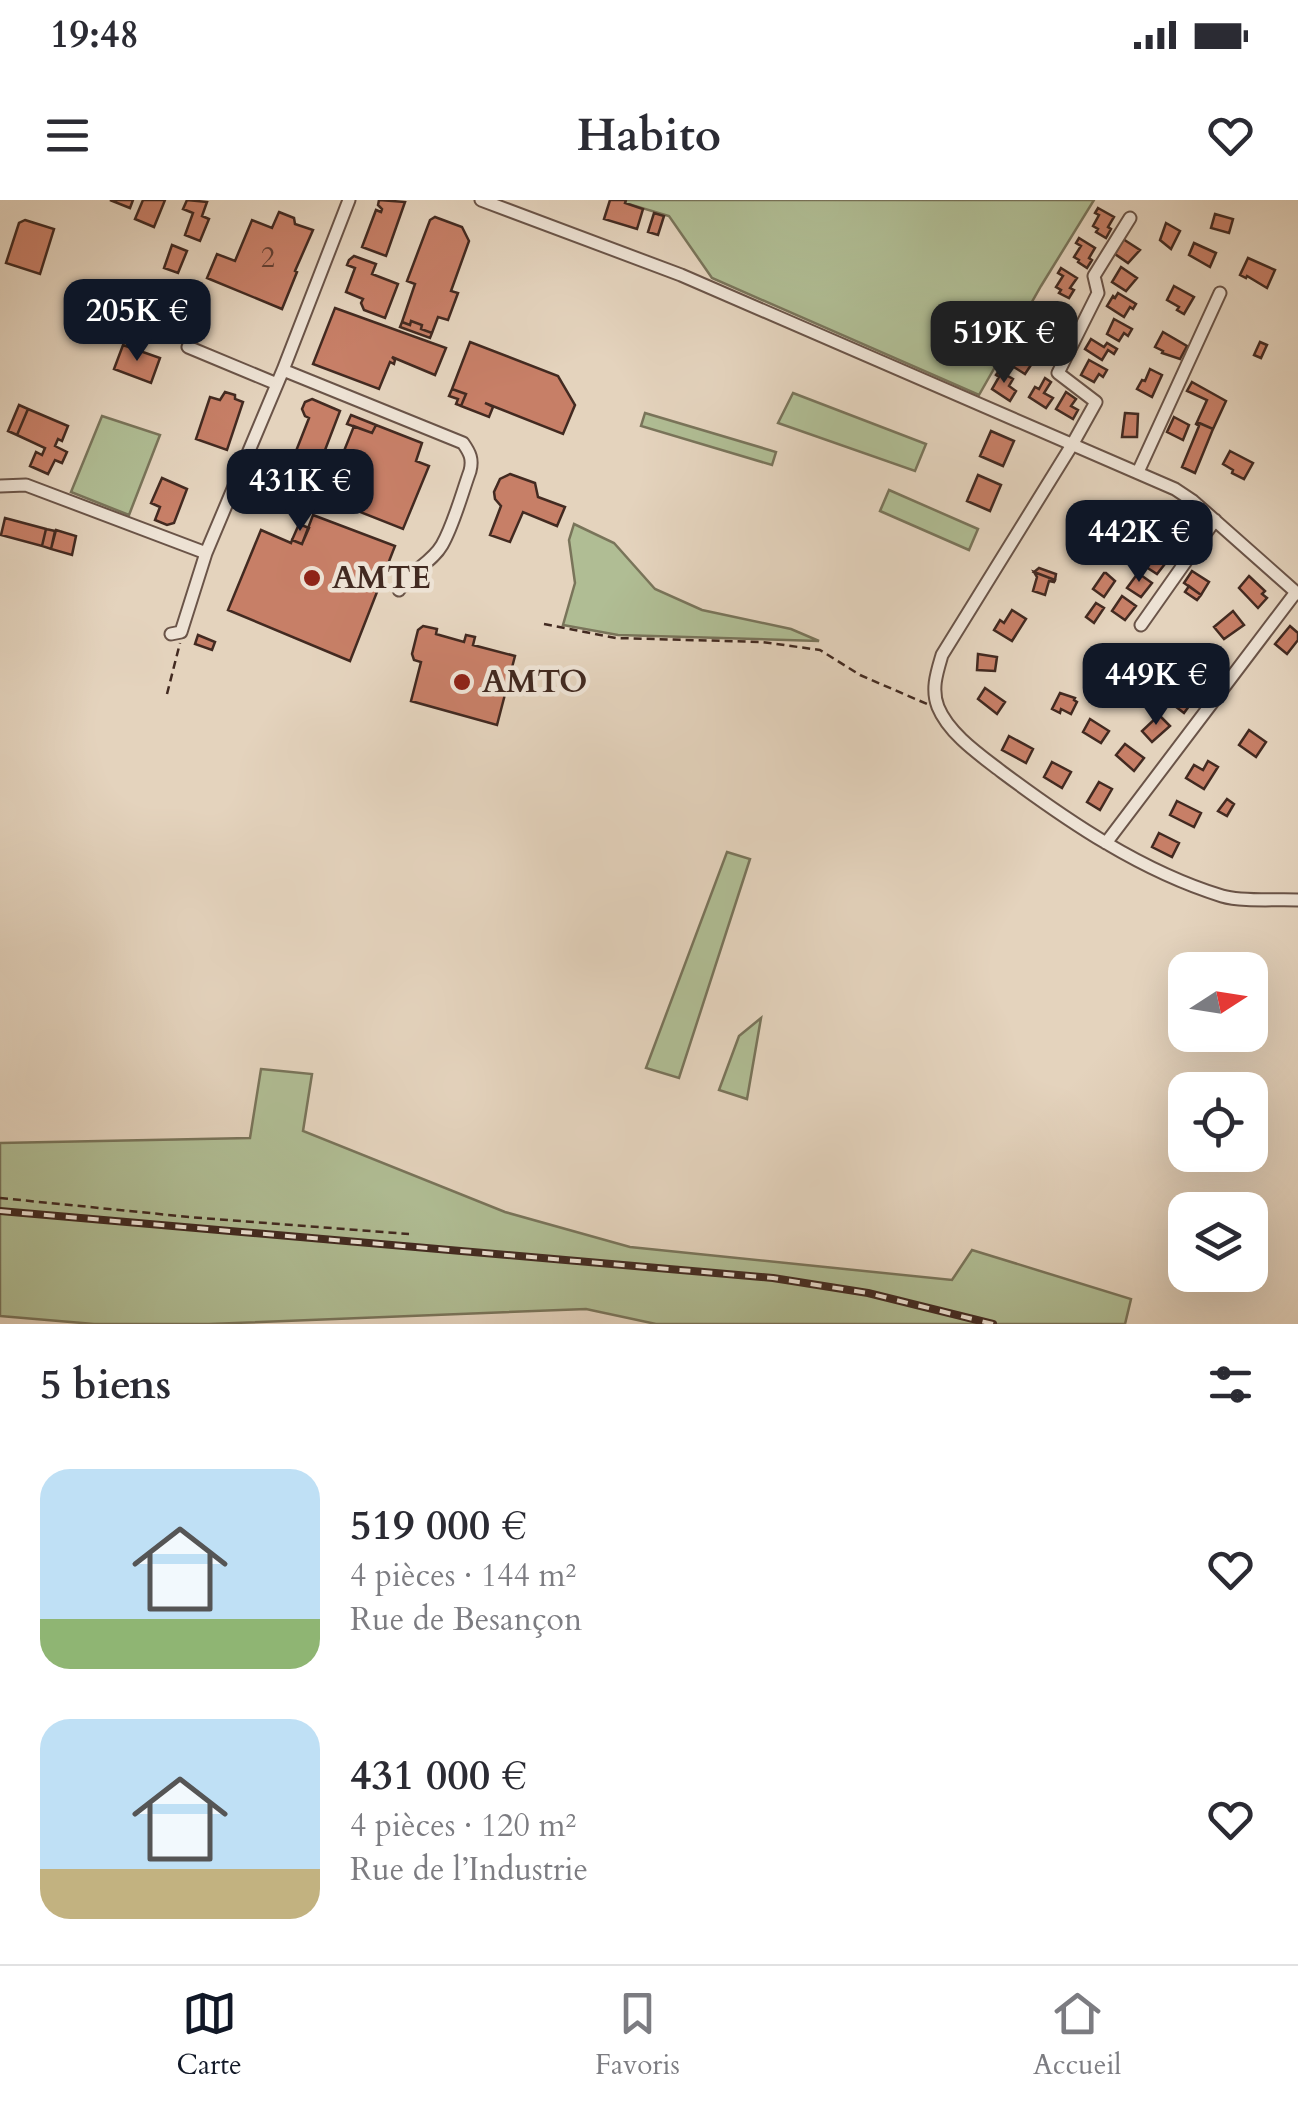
<!DOCTYPE html>
<html lang="fr">
<head>
<meta charset="utf-8">
<style>
  body { margin:0; font-family:Cardo,serif; background:#f7f7f7; color:#2b2b33; height:100vh; display:flex; flex-direction:column; font-size:38px; white-space:nowrap }
  * { box-sizing:border-box; margin:0 }
  p { font-size:32px; color:#7c7c81 }
  .icon { flex:none; width:55px; height:55px; fill:none; stroke:currentColor; stroke-width:2; stroke-linecap:round; stroke-linejoin:round }
  .map { position:relative; height:1124px; overflow:hidden }
  .side { display:flex; flex-direction:column; background:#fff; flex:1 }
  .side>* { flex:none }
  .needle { width:65px; rotate:78deg }
  .fabs { position:absolute; left:1168px; top:752px; display:grid; gap:20px }
  .fabs a { display:grid; place-items:center; width:100px; height:100px; border-radius:20px; background:#fff; box-shadow:0 10px 40px #0002; font-size:50px }
  .price { position:absolute; translate:-50% -85px; padding:0 22px; border-radius:20px; background:#111827; color:#fff; font-size:32px; line-height:65px; filter:drop-shadow(0 2px 5px #0008) }
  .price::after { content:''; position:absolute; left:50%; top:60px; width:30px; height:22px; margin-left:-15px; background:inherit; clip-path:polygon(0 0,100% 0,50% 100%) }
  .price.on { background:#222; color:#fff }
  ul { padding:0; list-style:none }
  li { display:flex; align-items:center; gap:30px; height:250px; padding:0 40px }
  li span { display:grid; place-items:center; flex:none; width:280px; height:200px; border-radius:30px; color:#555 }
  li>.icon { margin-inline-start:auto }
  span .icon { width:120px; height:120px; fill:#fffc; stroke-width:1 }
  li b { font-size:42px }
  h2 { display:flex; justify-content:space-between; align-items:center; height:120px; padding:0 40px; font-size:42px }
  .status { display:flex; justify-content:space-between; align-items:center; height:70px; padding:0 50px; background:#fff; direction:ltr }
  .status svg { height:28px; fill:currentColor }
  header { display:flex; justify-content:space-between; align-items:center; height:130px; padding:0 40px; background:#fff; font-size:45px; font-weight:700 }
  .tabs { display:flex; justify-content:space-around; align-items:center; height:140px; border-top:2px solid #e1e1e2; background:#fff; font-size:28px; color:#7c7c81 }
  .tabs a { display:grid; justify-items:center; gap:5px }
  .tabs .on { color:#111827 }
  .map>svg:first-child { display:block }
</style>
</head>
<body>
<div class="status"><b>19:48</b><svg viewBox="0 0 49 12"><path d="M0 12V9h3v3zM5 12V6h3v6zM10 12V3h3v9zM15 12V0h3v12zM26 1h20v11H26zM47 4h2v5h-2z"/></svg></div>
<header><svg class="icon" aria-label="menu" viewBox="0 0 24 24"><path d="M4 6h16M4 12h16M4 18h16"/></svg>Habito<svg class="icon" aria-label="heart" viewBox="0 0 24 24"><path d="M12 20l-8-8c-3-5 5-10 8-4 3-6 11-1 8 4z"/></svg></header>
<div class="map">
<svg width="1298" height="1124" viewBox="0 0 1298 1124">
  <rect width="100%" height="100%" fill="#e4d3bd"/>
  <filter id="stains"><feTurbulence type="fractalNoise" baseFrequency=".002" numOctaves="4"/><feColorMatrix values="0 0 0 0 .2 0 0 0 0 .09 0 0 0 0 .02 0 0 0 .5 -.17"/></filter>
  <radialGradient id="worn" r=".72"><stop offset=".6" stop-color="#630" stop-opacity="0"/><stop offset="1" stop-color="#630" stop-opacity=".3"/></radialGradient>
  <!-- green -->
  <path fill="#b0bd94" stroke="#79745a" stroke-width="2.5" d="M626,0H1094L1041,86L979,195L712,78L669,16L625,3Z
    M793,193L926,244L915,271L778,223Z
    M645,213L776,252L772,265L641,226Z
    M102,216L160,235L129,315L71,292Z
    M889,290L978,329L969,350L880,311Z
    M574,324L614,343L655,389L702,410L791,429L819,441L618,435L563,425L575,383L569,340Z
    M727,652L750,659L679,878L646,868Z
    M761,818L747,899L719,890L739,836Z
    M261,869L312,874L303,931L505,1012L630,1047L952,1080L972,1050L1131,1099L1125,1124H656L586,1109L209,1124H94L0,1116V943L250,938Z"/>
  <!-- building -->
  <path fill="#c77f67" stroke="#422a21" stroke-width="2.5" d="M110,0H133L130,8Z
    M143,0H165L154,27L135,19Z
    M187,0L207,2L202,16L209,19L200,41L185,35L193,13L183,9Z
    M379,0L405,2L386,56L362,47L376,10L381,12L382,9L378,5Z
    M610,0H626L625,3L643,9L637,29L604,19Z
    M1098,8L1114,17L1108,27L1111,29L1106,38L1096,32L1098,29L1093,26L1099,15L1095,13Z
    M279,12L294,18L295,24L313,30L295,71L297,72L282,109L207,78L217,54L235,61L252,20L272,28Z
    M654,13L664,16L658,35L648,32Z
    M1215,14L1233,19L1229,33L1211,28Z
    M435,17L462,27L469,41L451,91L458,93L448,120L438,117L432,133L421,129L422,125L411,121L410,125L402,122L415,84L407,81L430,20Z
    M25,20L54,29L40,74L6,63L19,23Z
    M1166,23L1180,31L1171,49L1160,40Z
    M1079,38L1095,48L1089,58L1092,60L1087,68L1078,62L1079,60L1074,57L1081,46L1076,43Z
    M1123,39L1140,50L1128,63L1115,54Z
    M1194,43L1216,53L1210,67L1189,55Z
    M172,45L187,51L178,73L164,68Z
    M354,56L376,64L372,74L398,84L385,118L364,110L361,103L363,99L346,92L355,68L347,65L349,60Z
    M1248,58L1275,70L1267,88L1247,76L1246,78L1240,75Z
    M1121,67L1137,78L1126,91L1112,82Z
    M1061,68L1077,78L1070,88L1074,90L1069,98L1059,93L1061,90L1056,87L1063,76L1058,73Z
    M1174,86L1194,97L1184,114L1177,110L1179,107L1167,100Z
    M1118,93L1136,104L1133,109L1130,107L1124,117L1107,106L1113,96L1115,98Z
    M1051,103L1067,113L1061,122L1064,124L1059,133L1049,127L1051,125L1046,122L1053,111L1048,108Z
    M335,108L446,148L435,175L392,157L395,160L394,164L390,162L379,189L313,164Z
    M1114,119L1132,129L1128,136L1124,133L1119,141L1107,134Z
    M411,121L422,125L421,129L432,133L430,138L400,127L402,122L410,125Z
    M1041,129L1057,139L1051,148L1054,150L1049,159L1040,153L1041,150L1036,147L1043,136L1039,134Z
    M1163,132L1187,146L1180,159L1162,153L1163,151L1155,147Z
    M1091,139L1104,147L1107,143L1117,149L1114,154L1108,150L1102,160L1085,149Z
    M470,142L558,176L575,205L563,234L485,203L493,207L489,217L461,206L466,194L452,189Z
    M1260,142L1267,145L1261,158L1254,155Z
    M123,145L160,158L151,183L114,169Z
    M1016,145L1028,153L1024,160L1031,165L1025,174L1009,164L1016,152L1013,151Z
    M1089,160L1107,170L1103,177L1099,174L1094,182L1081,175Z
    M1150,169L1162,175L1152,197L1137,189L1142,180L1145,181Z
    M999,171L1013,179L1009,186L1016,191L1010,201L992,189L999,177L996,175Z
    M1045,178L1051,182L1044,193L1053,198L1046,208L1029,197L1035,187L1039,189Z
    M1192,182L1226,201L1213,229L1197,222L1207,200L1187,191Z
    M452,189L466,194L461,206L456,204L458,199L449,196Z
    M225,192L235,195V199L243,202L227,250L196,239L210,197L220,200Z
    M1066,192L1076,199L1071,206L1078,210L1073,219L1056,209Z
    M312,199L340,211L312,284L287,274L309,218L305,216L302,209L305,202Z
    M19,205L28,209L17,235L8,231Z
    M28,209L68,226L62,241L58,239L55,246L67,252L62,263L55,260L48,274L30,266L36,252L42,255L45,248L17,235Z
    M1125,213L1138,214L1137,237H1122Z
    M351,215L376,225L372,233L347,224Z
    M1174,217L1189,225L1183,240L1167,232Z
    M1197,222L1213,229L1195,273L1182,267L1199,226L1196,224Z
    M376,225L422,243L416,261L429,266L403,329L325,298L354,226L372,233Z
    M991,231L1014,241L1003,266L980,256Z
    M1230,251L1253,263L1244,279L1232,273L1233,270L1223,264Z
    M510,274L535,283L538,297L565,307L557,326L523,312L510,342L490,335L501,306L495,299L494,292L500,279Z
    M978,275L1001,285L990,311L967,301Z
    M162,278L187,289L174,323L167,325L155,320L160,307L151,303Z
    M1091,314L1114,321L1106,337L1086,328Z
    M313,315L395,346L350,461L228,410L261,330L291,343L292,340L302,344Z
    M5,318L46,329L42,346L1,335Z
    M299,324L309,328L302,344L292,340Z
    M46,329L55,331L51,349L42,346Z
    M56,330L76,336L72,355L51,349Z
    M1170,330L1183,338L1174,353L1161,344L1163,339L1162,338Z
    M1154,350L1168,360L1157,374L1143,365Z
    M1039,368L1056,374L1055,380L1034,372Z
    M1192,371L1209,382L1201,395L1184,383Z
    M1034,372L1055,380L1054,382L1049,381L1045,395L1033,391L1037,377Z
    M1104,373H1106L1115,381L1104,397L1093,389Z
    M1138,373L1152,383L1141,397L1127,388Z
    M1249,376L1265,391L1262,394L1267,398L1258,408L1239,388Z
    M1189,386L1201,395L1197,400L1185,392Z
    M1122,396L1136,406L1125,420L1112,411Z
    M1096,403L1104,408L1094,423L1086,417Z
    M1012,410L1026,419L1012,441L994,430L1000,420L1004,423Z
    M1233,411L1244,425L1224,439L1214,427Z
    M423,426L437,429L436,434L464,442L466,435L475,437L473,445L515,456L497,525L411,501L421,462L414,460L412,454L418,430Z
    M1290,426L1298,433V440L1287,454L1275,444Z
    M198,435L215,442L212,450L195,444Z
    M1207,449L1220,459L1205,476L1193,467Z
    M978,454L997,457L995,471L977,470Z
    M1187,485L1198,494L1184,513L1171,503Z
    M985,488L1005,502L997,514L978,499Z
    M1060,493L1075,498L1074,500L1077,502L1071,514L1061,509L1060,513L1052,509Z
    M1159,515L1170,526L1152,542L1142,531Z
    M1090,519L1109,531L1101,543L1083,532Z
    M1249,530L1266,542L1256,557L1239,545Z
    M1009,536L1033,549L1026,563L1002,550Z
    M1125,544L1144,558L1134,571L1116,555Z
    M1208,561L1218,567L1204,589L1186,578L1194,565L1203,570Z
    M1052,562L1071,572L1062,588L1044,577Z
    M1099,582L1112,589L1100,610L1087,602Z
    M1227,599L1234,604L1227,616L1218,611Z
    M1177,601L1201,613L1194,627L1170,615Z
    M1159,633L1179,643L1172,657L1152,647Z"/>
  <g fill="none" stroke-linecap="round" stroke-linejoin="round">
    <!-- minor casing -->
    <g stroke="#6a5448" stroke-width="15">
      <path id="minor" d="M481,0L681,75L1175,289L1193,301L1298,394
        M1130,18L1094,76L1098,93L1058,173L1096,202L1072,245L942,455C937,472 931,489 938,507C949,534 980,555 1002,572C1069,622 1141,671 1222,696C1242,702 1275,699 1298,700
        M188,147L277,184
        M283,170L463,243C470,253 473,259 470,271C462,293 454,324 442,345C431,364 409,371 399,390
        M1138,272L1220,93
        M0,286L26,285L206,353L283,170L349,0
        M1141,425L1215,320
        M171,434L181,432L206,353
        M1106,643L1296,392"/>
    </g>
    <!-- path -->
    <path stroke="#422a21" stroke-width="2.5" stroke-dasharray="8 5" stroke-linecap="butt" d="M544,424L616,438L762,442L820,450L860,475L927,504
      M167,494L180,443
      M0,998L189,1017L409,1034"/>
    <!-- minor -->
    <use href="#minor" stroke="#ede2d4" stroke-width="11"/>
    <!-- rail casing -->
    <g stroke="#422a21" stroke-width="8">
      <path id="rail" d="M0,1011L773,1078L868,1093L993,1124"/>
    </g>
    <!-- rail -->
    <use href="#rail" stroke="#ede2d4" stroke-width="4" stroke-dasharray="11" stroke-linecap="butt"/>
  </g>
  <!-- markers -->
  <g fill="#8f2418" stroke="#ede2d4" stroke-width="4">
    <circle cx="312" cy="378" r="10"/>
    <circle cx="462" cy="482" r="10"/>
  </g>
  <g text-anchor="middle" dominant-baseline="central" stroke-width="9" stroke-linejoin="round" paint-order="stroke">
    <!-- number labels -->
    <g font-size="28" fill="#633f32">
      <text x="268" y="58">2</text>
    </g>
    <!-- poi labels -->
    <g font-size="32" font-weight="bold" fill="#422a21" stroke="#ede2d4" text-anchor="start">
      <text x="332" y="378">AMTE</text>
      <text x="482" y="482">AMTO</text>
    </g>
  </g>
  <rect width="100%" height="100%" filter="url(#stains)"/>
  <rect width="100%" height="100%" fill="url(#worn)"/>
</svg>
<div class="fabs">
<a><svg class="needle" viewBox="-14 -14 28 28"><path d="M0-13l5 13h-10z" fill="#e53935"/><path d="M0 13l5-13h-10z" fill="#7c7c81"/></svg></a>
<a><svg class="icon" aria-label="locate" viewBox="0 0 24 24"><circle cx="12" cy="12" r="6"/><path d="M12 2v4M12 18v4M2 12h4M18 12h4"/></svg></a>
<a><svg class="icon" aria-label="layers" viewBox="0 0 24 24"><path d="M12 4l9 5-9 5-9-5zM3 14l9 5 9-5"/></svg></a>
</div>
<b class="price" style="left:137px;top:164px">205K €</b>
<b class="price on" style="left:1004px;top:186px">519K €</b>
<b class="price" style="left:300px;top:334px">431K €</b>
<b class="price" style="left:1139px;top:385px">442K €</b>
<b class="price" style="left:1156px;top:528px">449K €</b>
</div>
<section class="side">
<h2>5 biens<svg class="icon" aria-label="filters" viewBox="0 0 24 24"><path d="M4 7h16M4 17h16"/><circle cx="9" cy="7" r="2"/><circle cx="15" cy="17" r="2"/></svg></h2>
<ul>
<li><span style="background:linear-gradient(#bfe0f5 75%,#8fb573 0)"><svg class="icon" aria-label="home" viewBox="0 0 24 24"><path d="M3 11l9-7 9 7M6 9v11h12V9"/></svg></span><div><b>519 000 €</b><p>4 pièces · 144 m²</p><p>Rue de Besançon</p></div><svg class="icon" aria-label="heart" viewBox="0 0 24 24"><path d="M12 20l-8-8c-3-5 5-10 8-4 3-6 11-1 8 4z"/></svg></li>
<li><span style="background:linear-gradient(#bfe0f5 75%,#c2b280 0)"><svg class="icon" aria-label="home" viewBox="0 0 24 24"><path d="M3 11l9-7 9 7M6 9v11h12V9"/></svg></span><div><b>431 000 €</b><p>4 pièces · 120 m²</p><p>Rue de l’Industrie</p></div><svg class="icon" aria-label="heart" viewBox="0 0 24 24"><path d="M12 20l-8-8c-3-5 5-10 8-4 3-6 11-1 8 4z"/></svg></li>
</ul>
</section>
<nav class="tabs">
<a class="on"><svg class="icon" aria-label="map" viewBox="0 0 24 24"><path d="M3 6l6-2 6 2 6-2v14l-6 2-6-2-6 2zM9 4v14M15 6v14"/></svg>Carte</a>
<a><svg class="icon" aria-label="saved" viewBox="0 0 24 24"><path d="M7 4h10v16l-5-4-5 4z"/></svg>Favoris</a>
<a><svg class="icon" aria-label="home" viewBox="0 0 24 24"><path d="M3 11l9-7 9 7M6 9v11h12V9"/></svg>Accueil</a>
</nav>
</body>
</html>
